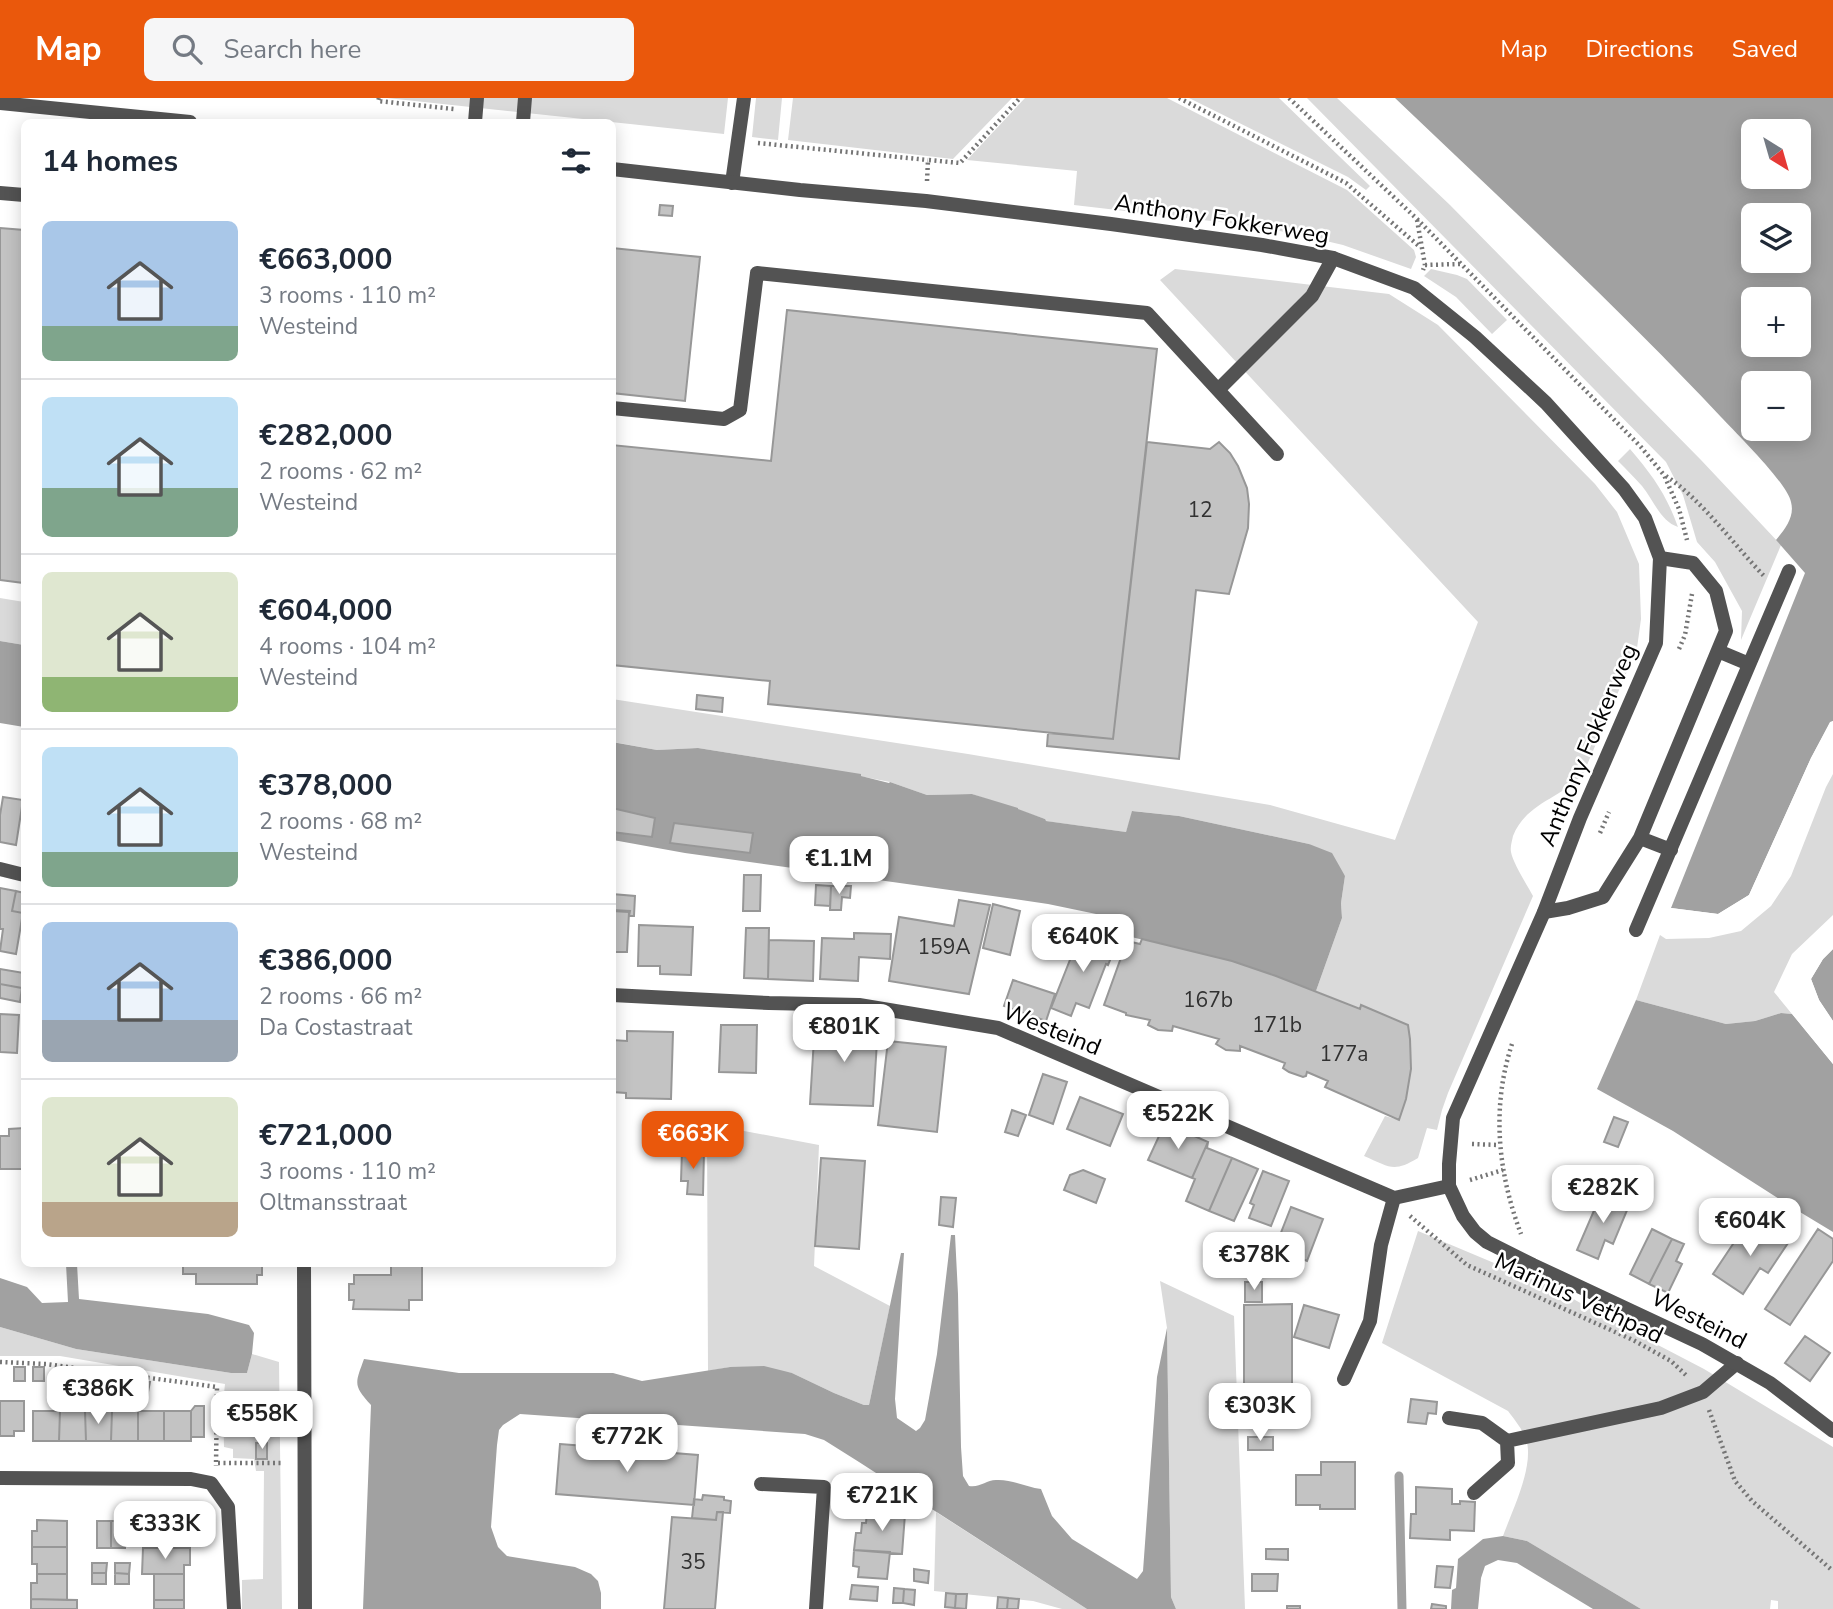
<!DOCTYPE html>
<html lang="en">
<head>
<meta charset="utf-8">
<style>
  body { margin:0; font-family:"Nunito Sans",sans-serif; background:#f6f6f7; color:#1f2937; height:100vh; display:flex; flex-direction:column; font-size:26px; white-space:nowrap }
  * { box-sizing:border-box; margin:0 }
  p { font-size:23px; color:#747a83 }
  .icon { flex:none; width:38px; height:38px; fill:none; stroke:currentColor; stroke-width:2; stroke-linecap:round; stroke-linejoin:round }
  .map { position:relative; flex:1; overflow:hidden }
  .sheet { position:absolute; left:21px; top:21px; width:595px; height:1148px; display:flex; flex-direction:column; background:#fff; border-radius:10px; box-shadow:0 4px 18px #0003 }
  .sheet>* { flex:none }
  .needle { width:46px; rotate:143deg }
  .buttons { position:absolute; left:1741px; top:21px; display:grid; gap:14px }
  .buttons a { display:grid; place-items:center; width:70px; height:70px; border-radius:10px; background:#fff; box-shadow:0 4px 18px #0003; font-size:35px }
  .price { position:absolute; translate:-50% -60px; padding:0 16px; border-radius:14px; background:#fff; color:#222; font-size:23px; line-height:46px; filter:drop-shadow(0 2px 4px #0008) }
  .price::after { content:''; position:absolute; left:50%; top:42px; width:21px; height:16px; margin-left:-10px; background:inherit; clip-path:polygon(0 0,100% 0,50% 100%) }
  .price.active { background:#ea580c; color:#fff }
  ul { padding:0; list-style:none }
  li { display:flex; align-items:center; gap:21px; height:175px; padding:0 21px }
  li+li { border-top:2px solid #e0e1e3 }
  li span { display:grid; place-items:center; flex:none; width:196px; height:140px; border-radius:10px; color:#555 }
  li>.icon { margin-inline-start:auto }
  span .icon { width:84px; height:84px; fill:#fffc; stroke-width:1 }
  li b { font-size:30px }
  h2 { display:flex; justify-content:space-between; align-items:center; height:84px; padding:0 21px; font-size:30px }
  header { display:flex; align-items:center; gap:42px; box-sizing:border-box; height:98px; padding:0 35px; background:#ea580c; color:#fff }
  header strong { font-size:33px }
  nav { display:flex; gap:38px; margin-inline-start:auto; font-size:24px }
  .search { width:490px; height:63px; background:#f6f6f7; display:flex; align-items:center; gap:18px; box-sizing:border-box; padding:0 24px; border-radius:10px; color:#747a83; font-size:26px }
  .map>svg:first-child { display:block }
</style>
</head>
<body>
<header>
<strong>Map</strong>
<div class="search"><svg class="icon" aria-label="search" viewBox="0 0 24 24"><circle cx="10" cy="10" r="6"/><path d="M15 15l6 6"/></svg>Search here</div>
<nav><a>Map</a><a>Directions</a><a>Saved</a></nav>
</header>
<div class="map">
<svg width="1833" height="1511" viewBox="0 0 1833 1511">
  <rect width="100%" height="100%" fill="#fff"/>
  <!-- green -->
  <path fill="#dadada" d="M387,0H728L724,36Z
    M756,0H782L778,42L752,39Z
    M793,0H1012L953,61L788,42Z
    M1025,0H1167L1347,92L1414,152L1416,159L1411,171L1343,147L1296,136L1246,127L1074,107L1077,73L967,62Z
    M1189,0H1279L1370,88L1366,92L1348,79Z
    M1307,0H1337L1450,107L1701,362L1781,447L1741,542L1742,513L1715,464L1697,444L1683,397L1666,364Z
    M1175,171L1389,196L1438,227L1595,386L1617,414L1639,466L1641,521L1637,550L1584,674C1563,701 1527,703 1513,738C1512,743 1510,749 1511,754C1513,765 1527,787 1533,798L1448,995L1442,1012L1437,1032L1427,1030L1418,1060C1393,1075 1390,1069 1364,1058L1385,1018L1399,1022C1409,990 1413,961 1408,927L1361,907L1360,911L1316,893L1342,820L1341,805L1345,778L1309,746L1179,718L1133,713L1126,734L1045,723V721L972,696L927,697L890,684L792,665L698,650L657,652L613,644L612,601L968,656L1270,707L1395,742L1478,524L1160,182Z
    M1431,171L1457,177L1467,181L1507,222L1492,236L1456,199L1424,178Z
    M1630,351C1653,378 1666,396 1678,429C1660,423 1653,401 1642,388C1634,379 1626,371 1618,363Z
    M0,500L24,504V547L0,543Z
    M1833,676V817L1792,856L1774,894L1792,916L1781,915L1755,923L1726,926L1636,902L1660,837L1666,841L1709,840L1741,833L1771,808L1791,778L1826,689Z
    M707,1026L819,1047L814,1168L890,1208L869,1307H864L834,1295L792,1275L730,1269L708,1273Z
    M1418,1133L1556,1191L1610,1222L1704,1271L1833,1349V1511H1778V1503L1771,1502L1770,1511H1641L1527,1443L1503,1438C1512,1413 1535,1367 1526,1341C1522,1331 1515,1322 1508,1313L1382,1245Z
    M1160,1183L1234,1218L1245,1511H1176L1171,1499L1167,1230Z
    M0,1229L76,1251L231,1275H247L252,1256L279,1264L282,1511H242V1482L263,1481L264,1373H256L254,1361L233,1360V1351L224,1349L223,1305L225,1286L60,1258H0Z
    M936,1414L1087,1511H1062L1033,1503L934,1493Z"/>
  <!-- water -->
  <path fill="#a1a1a1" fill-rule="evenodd" d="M1395,0H1833V623L1830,625L1811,660L1749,797L1718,816L1671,810L1805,475L1776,442C1785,431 1795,419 1791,404C1787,385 1737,336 1721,319C1617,208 1505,105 1395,0ZM1754,33H1799V79H1754ZM1754,117H1799V163H1754ZM1754,201H1799V247H1754ZM1754,285H1799V331H1754Z
    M0,543L24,547V629L0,625Z
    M612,644L657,652L698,650L861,676V678L889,685L890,684L927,697L972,696L1018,710V711L1045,721L1046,723L1126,734L1132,713L1179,718L1309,746L1332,755L1345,778L1341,805L1342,820L1316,893L1232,863L1127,838L1124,830L1125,822L1048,806L1007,800L685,755L613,742Z
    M1833,851V923L1819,902L1811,881L1823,861Z
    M1636,902L1726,926L1755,923L1781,915L1792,916L1833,966V1134L1790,1108L1673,1033L1597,991Z
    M951,1137H955L958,1196L961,1349L963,1378L969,1388C980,1390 986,1382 996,1382C1011,1381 1026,1389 1041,1391L1052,1418L1072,1441L1137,1481L1143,1473L1157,1279L1167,1230L1171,1499L1176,1511H1087L859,1364L824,1342L805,1336L520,1316L503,1327L499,1332L497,1347L491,1429L498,1449L507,1458L575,1469L591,1476L598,1483L601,1495V1511H363L371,1307C353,1287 355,1286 364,1261L459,1275H613L642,1283L730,1269L764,1268L792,1275L834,1295L864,1307H869L901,1155H904L895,1301L897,1320L916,1333L920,1330L925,1322L937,1256Z
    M66,1166H77L79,1201L208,1216L249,1227L254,1235L252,1256L247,1275H231L76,1251L0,1229V1180L27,1189L42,1205L68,1204Z
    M1503,1438L1527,1443L1641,1511H1593L1517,1465L1498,1462L1485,1468L1481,1480L1478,1511H1451L1452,1492L1456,1490L1458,1461L1483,1441Z"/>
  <!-- pier -->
  <path fill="#fff" d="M1833,623V627L1815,662L1752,800L1719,820L1670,814L1671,810L1718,816L1749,797L1811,660L1830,624Z
    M1833,848V851L1823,861L1811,881L1819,902L1833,923V926L1826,920L1816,904L1808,881L1820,859Z
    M1789,912L1795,914L1833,961V966Z"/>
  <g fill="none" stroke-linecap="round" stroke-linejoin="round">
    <!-- stream -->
    <path stroke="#a1a1a1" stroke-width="9" d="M1399,1378L1402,1511"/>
  </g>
  <!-- building -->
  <path fill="#c3c3c3" stroke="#979797" stroke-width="2" d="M660,107L673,108L672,118L659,117Z
    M0,130L24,132V485L0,482Z
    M612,150L700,159L685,303L612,295Z
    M787,212L1157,251L1113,641L768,606L770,583L612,567V347L771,363Z
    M1147,344L1210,351L1219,344L1230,355L1238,368L1247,390L1249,406L1248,430L1229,496L1196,492L1179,661L1047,648L1048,635L1113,641Z
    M697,597L723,600L722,614L696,611Z
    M3,699L23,702L16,747L0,744V717Z
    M612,710L655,720L652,739L612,734Z
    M674,725L753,735L750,755L670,745Z
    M744,777H761L760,813H743Z
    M816,787L831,788L830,808L815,807Z
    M831,788H851L850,800L842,799L841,812H830Z
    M0,790L16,793L12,813L23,815L16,856L0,853L3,831H0Z
    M16,793L24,795V827L21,826L23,815L12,813Z
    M612,796L635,798L634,818H629L630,813L612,812Z
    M959,802L990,807L969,896L889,883L899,819L954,828Z
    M993,806L1020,813L1010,857L983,850Z
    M612,813L629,814L627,854H612Z
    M639,827L693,829L691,877L660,876V868H638Z
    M746,830H769L768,881L744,880Z
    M1081,834L1116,847L1108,867L1106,866L1089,910L1076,905L1071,918L1051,910Z
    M854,835L891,836L890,861L859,859L858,883L820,881L822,840L854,841Z
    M1142,841L1232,863L1276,878L1360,911L1361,907L1408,927L1410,941L1411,971L1406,1001L1399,1022L1325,989L1328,983L1307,974L1306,978L1303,979L1289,974L1283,970L1285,965L1240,948V953L1226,952L1216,946L1219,941L1173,928L1172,933L1158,932L1148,927L1150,922L1126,917V915L1104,907L1127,843L1140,846Z
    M769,842L814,843L813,883L768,881Z
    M0,871L24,875L22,890L0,886Z
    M1013,882L1055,896L1046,923L1004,908Z
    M0,886L22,890L20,904L0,900Z
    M0,916L19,917L17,955L0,954Z
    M815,924L878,927L873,1008L810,1006Z
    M721,927H757L756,975L719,974Z
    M627,933L673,934L671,1001L626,1000V995L612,994V942L627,943Z
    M888,943L946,949L937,1034L878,1027Z
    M1043,976L1067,984L1053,1026L1029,1017Z
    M1080,999L1123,1016L1110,1048L1067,1031Z
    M1012,1012L1026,1017L1018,1038L1005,1034Z
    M1614,1019L1628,1024L1618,1049L1604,1044Z
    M1165,1025L1208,1044L1192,1080L1148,1062Z
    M24,1030V1071H0V1038H9V1031Z
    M1208,1044L1207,1050L1232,1060L1209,1113L1186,1103L1195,1081L1192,1080Z
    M682,1052L704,1053L703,1097L687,1096L688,1083H681Z
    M821,1060L865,1063L859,1151L815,1148Z
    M1232,1060L1258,1071L1234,1123L1209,1113Z
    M1083,1072L1105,1081L1096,1105L1064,1092L1070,1077Z
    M1263,1073L1289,1083L1271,1128L1249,1120L1254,1107L1250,1105Z
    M1602,1094L1630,1105L1613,1146L1605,1142L1598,1161L1577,1152Z
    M941,1099L956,1100L953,1129L939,1127Z
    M1291,1109L1323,1121L1307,1163L1275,1150Z
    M1758,1125L1788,1145L1768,1175L1760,1170L1743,1196L1713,1176L1741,1134L1749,1139Z
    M1652,1131L1672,1141L1649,1186L1630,1176Z
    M1818,1131L1833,1141V1163L1790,1227L1765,1211Z
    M1672,1141L1684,1146L1676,1163L1682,1166L1668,1195L1649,1186Z
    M183,1166H262V1177H257V1186H196V1176H183Z
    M391,1166H422V1202H409V1212L353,1211L354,1202H349V1186H354V1177H391Z
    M1245,1184H1262V1204H1245Z
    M1292,1206V1330H1244V1207Z
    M1304,1207L1339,1217L1329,1250L1294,1239Z
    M1805,1238L1830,1255L1810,1283L1785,1265Z
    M14,1269H25V1283H14Z
    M33,1269H44V1283H33Z
    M78,1272L88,1274L86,1288L75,1286Z
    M88,1274L98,1276L96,1290L86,1288Z
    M129,1281L139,1283L137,1297L127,1295Z
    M139,1283L150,1284L147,1299L137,1297Z
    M1411,1301L1437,1304L1436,1316L1428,1315L1426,1326L1408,1324Z
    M0,1303H24V1333H14V1338H0Z
    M195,1308H204V1339H191V1313Z
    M33,1313H60L59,1343H33Z
    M60,1313H85L86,1343H59Z
    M85,1313H112L111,1343H86Z
    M112,1313H138V1343H111Z
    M138,1313H164V1343H138Z
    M164,1313H191V1343H164Z
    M1248,1339H1273V1352H1248Z
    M256,1345H267V1361H256Z
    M560,1346L698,1357L694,1407L556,1396Z
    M1321,1364H1355V1411H1320V1407H1296V1377H1321Z
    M1416,1389L1452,1391V1406H1460V1403L1475,1404L1474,1433L1450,1432V1442L1410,1440L1411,1416H1416Z
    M703,1397L724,1399V1402L731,1403L730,1415L717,1414L716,1422L692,1420L694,1401L702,1402Z
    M867,1413L905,1416L902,1456L854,1452L856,1435H861L862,1425H866Z
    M717,1414H723L715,1511H664L672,1419L716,1422Z
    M37,1422L67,1423V1449H32V1433H37Z
    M97,1423H111V1450H97Z
    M111,1423H125V1450H111Z
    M185,1423L184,1433H190V1450H155V1434L144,1433V1424Z
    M32,1449H67V1476H37V1466H32Z
    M143,1450H190V1467H184V1476H142Z
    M1266,1451H1288V1462L1266,1461Z
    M854,1452L890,1454L887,1481L858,1479L859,1469L853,1468Z
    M92,1465H107L106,1475H92Z
    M115,1465H130L129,1476L115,1475Z
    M1437,1468L1453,1469L1450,1490L1435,1489Z
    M914,1471L929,1473L928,1485L914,1483Z
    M92,1475H106V1486H92Z
    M115,1475L129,1476V1486H115Z
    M37,1476H67V1502L31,1501V1485H37Z
    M154,1476H184V1502H154Z
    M1252,1476H1278L1277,1493H1252Z
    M852,1487L878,1489L877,1503L850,1501Z
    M894,1490L904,1491L903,1505H893Z
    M904,1491L915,1492L914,1507L903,1505Z
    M946,1495L956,1496L955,1510L945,1509Z
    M956,1496H967L966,1511L955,1510Z
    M998,1499L1008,1500L1007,1511H997Z
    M1008,1500L1019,1501L1018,1511H1007Z
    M31,1501L77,1502V1511H31Z
    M154,1502H184V1511H154Z
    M1432,1506L1446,1508V1511H1431Z
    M1287,1508H1300V1511H1287Z"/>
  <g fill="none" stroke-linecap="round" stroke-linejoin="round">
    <!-- path -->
    <path stroke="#757575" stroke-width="4.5" stroke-dasharray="2 3.5" stroke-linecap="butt" d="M379,0L378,3L454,11
      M1179,0L1346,85L1420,149
      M1289,0L1417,121L1641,349L1664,377L1679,411L1687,442
      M758,45L928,62
      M927,83L928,62L960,65L1020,0
      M1417,122L1425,167L1423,172
      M1425,167L1460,166
      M1666,378C1702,402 1734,447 1765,479
      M1679,551L1685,537L1692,496
      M1600,735L1609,714
      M1512,946C1491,1010 1498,1075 1521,1136
      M1472,1046L1499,1047
      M1470,1082L1503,1072
      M1410,1118L1467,1167L1633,1242L1671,1263L1688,1279
      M0,1264L46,1266L217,1289L216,1368
      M1709,1312L1735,1383L1752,1403L1833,1473
      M218,1365H283"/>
    <!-- service -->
    <path stroke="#535353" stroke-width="14" d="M475,24L477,0
      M523,24L525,0
      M732,85L744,0
      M0,95L24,97
      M1218,292L1312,198L1333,160
      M612,310L724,321L740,312L757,175L1147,215L1277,356
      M1718,553L1749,566
      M1640,740L1671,752
      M1544,814L1568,810L1603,799L1640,740L1726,533L1716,493L1693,465L1660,460
      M1636,832L1789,473
      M1344,1281L1370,1223L1381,1147L1394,1100
      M1449,1320L1482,1325L1507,1343L1661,1310L1703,1294L1737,1265
      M1474,1395L1508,1365L1507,1343"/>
    <!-- minor -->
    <path stroke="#535353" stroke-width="14" d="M0,5L190,24
      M612,71L800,92L926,103L1111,126L1262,147L1333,160L1414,190L1475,239L1546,305L1624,391L1645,420L1660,460L1656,545L1580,720L1544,814L1453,1020L1449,1066V1088L1463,1118L1475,1134L1487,1144L1533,1167L1702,1246L1770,1285L1833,1333
      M612,897L769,905L859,907L998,930L1394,1100L1449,1088
      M0,1380L191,1381L211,1385L228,1409L234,1511
      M761,1386L824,1389L816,1511"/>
    <!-- tertiary -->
    <path stroke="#535353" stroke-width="14" d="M0,771L24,777
      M304,1166L305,1511"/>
  </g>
  <g text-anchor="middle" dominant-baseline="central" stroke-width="5" stroke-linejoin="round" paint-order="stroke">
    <!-- number labels -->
    <g font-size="21" fill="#313131">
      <text x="1200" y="412">12</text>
      <text x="944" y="849">159A</text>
      <text x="1208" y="902">167b</text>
      <text x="1277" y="927">171b</text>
      <text x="1344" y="956">177a</text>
      <text x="693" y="1464">35</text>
    </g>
    <!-- street labels -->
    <g font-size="24" fill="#000" stroke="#fff">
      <text transform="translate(1222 121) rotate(9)">Anthony Fokkerweg</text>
      <text transform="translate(1588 647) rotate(-67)">Anthony Fokkerweg</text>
      <text transform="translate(1052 931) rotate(22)">Westeind</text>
      <text transform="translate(1579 1200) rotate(25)">Marinus Vethpad</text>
      <text transform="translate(1699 1221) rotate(27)">Westeind</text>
    </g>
  </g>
</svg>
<div class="buttons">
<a><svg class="needle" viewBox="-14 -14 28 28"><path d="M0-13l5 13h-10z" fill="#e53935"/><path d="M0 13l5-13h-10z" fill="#747a83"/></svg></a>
<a><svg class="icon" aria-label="layers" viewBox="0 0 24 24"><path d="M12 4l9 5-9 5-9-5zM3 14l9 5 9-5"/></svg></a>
<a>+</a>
<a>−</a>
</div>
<b class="price" style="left:839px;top:798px">€1.1M</b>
<b class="price" style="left:1083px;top:876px">€640K</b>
<b class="price" style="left:844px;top:966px">€801K</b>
<b class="price" style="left:1178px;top:1053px">€522K</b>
<b class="price active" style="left:693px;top:1073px">€663K</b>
<b class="price" style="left:1603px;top:1127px">€282K</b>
<b class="price" style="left:1750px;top:1160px">€604K</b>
<b class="price" style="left:1254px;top:1194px">€378K</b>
<b class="price" style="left:98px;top:1328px">€386K</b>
<b class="price" style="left:1260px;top:1345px">€303K</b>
<b class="price" style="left:262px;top:1353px">€558K</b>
<b class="price" style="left:627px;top:1376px">€772K</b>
<b class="price" style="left:882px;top:1435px">€721K</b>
<b class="price" style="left:165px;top:1463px">€333K</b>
<section class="sheet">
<h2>14 homes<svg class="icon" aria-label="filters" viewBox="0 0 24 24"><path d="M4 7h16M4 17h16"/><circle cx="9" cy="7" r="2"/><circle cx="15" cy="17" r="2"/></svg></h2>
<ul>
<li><span style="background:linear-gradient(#a9c7e8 75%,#7fa58c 0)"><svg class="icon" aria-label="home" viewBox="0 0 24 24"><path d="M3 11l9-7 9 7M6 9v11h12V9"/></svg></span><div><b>€663,000</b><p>3 rooms · 110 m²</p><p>Westeind</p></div></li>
<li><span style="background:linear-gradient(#bfe0f5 65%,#7fa58c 0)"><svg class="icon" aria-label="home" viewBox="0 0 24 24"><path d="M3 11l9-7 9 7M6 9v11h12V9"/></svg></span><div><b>€282,000</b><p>2 rooms · 62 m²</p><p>Westeind</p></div></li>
<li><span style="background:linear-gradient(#dfe7d0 75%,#8fb573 0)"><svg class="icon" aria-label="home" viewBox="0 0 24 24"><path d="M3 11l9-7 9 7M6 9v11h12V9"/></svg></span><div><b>€604,000</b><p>4 rooms · 104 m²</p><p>Westeind</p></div></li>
<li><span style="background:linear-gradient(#bfe0f5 75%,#7fa58c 0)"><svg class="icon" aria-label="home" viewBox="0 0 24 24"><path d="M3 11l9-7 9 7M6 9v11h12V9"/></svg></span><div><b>€378,000</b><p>2 rooms · 68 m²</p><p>Westeind</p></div></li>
<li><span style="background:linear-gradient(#a9c7e8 70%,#9aa5b1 0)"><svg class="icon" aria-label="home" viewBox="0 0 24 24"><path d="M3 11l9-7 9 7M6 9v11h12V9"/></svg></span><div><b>€386,000</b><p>2 rooms · 66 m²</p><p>Da Costastraat</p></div></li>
<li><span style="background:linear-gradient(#dfe7d0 75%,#b9a48a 0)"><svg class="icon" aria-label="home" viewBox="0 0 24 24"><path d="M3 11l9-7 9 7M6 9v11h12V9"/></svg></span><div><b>€721,000</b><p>3 rooms · 110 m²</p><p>Oltmansstraat</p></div></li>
</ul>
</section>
</div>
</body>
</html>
